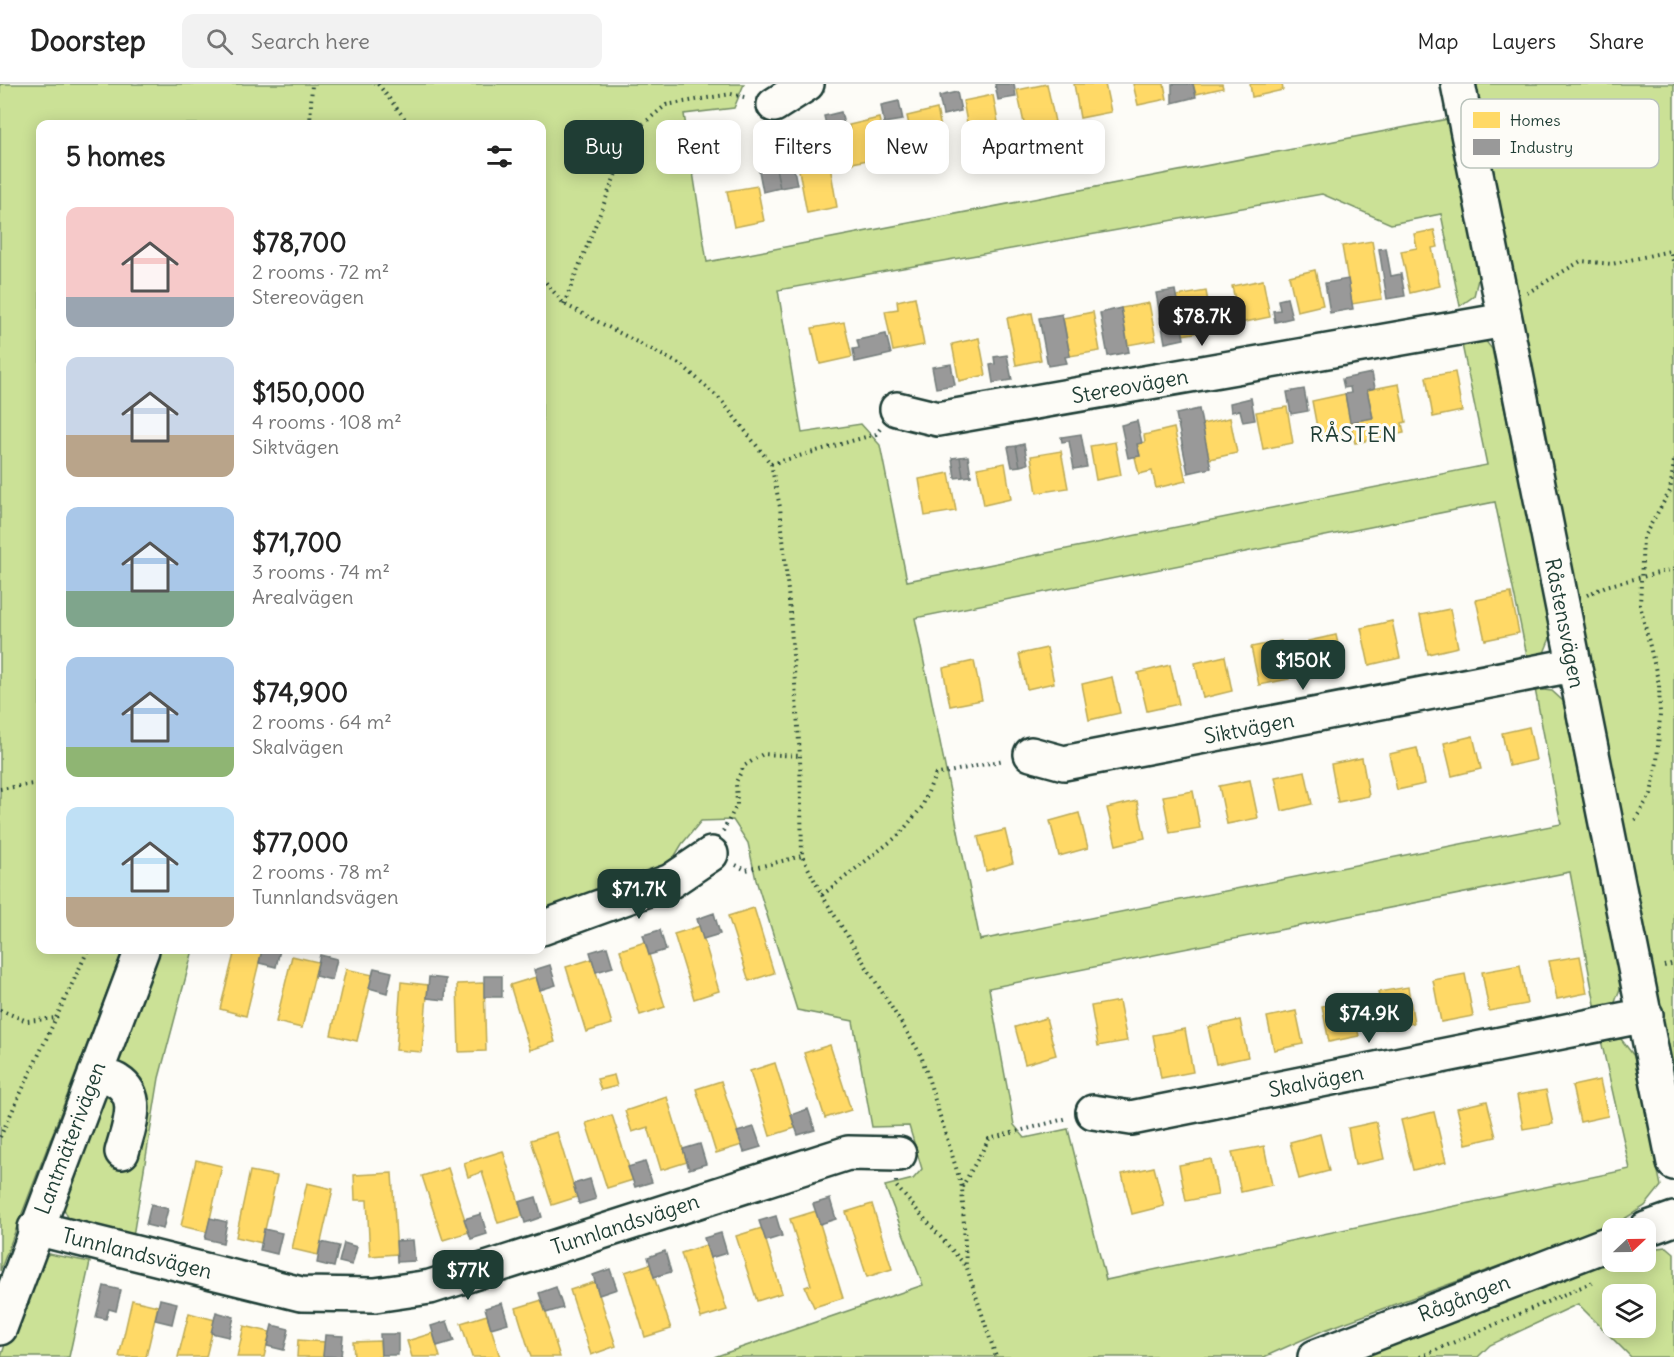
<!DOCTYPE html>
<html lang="en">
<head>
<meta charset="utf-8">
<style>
  body { margin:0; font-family:Delius,sans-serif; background:#f2f2f2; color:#222; height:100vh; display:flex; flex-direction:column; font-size:22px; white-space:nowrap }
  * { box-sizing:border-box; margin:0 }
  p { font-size:20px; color:#767676 }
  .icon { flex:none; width:33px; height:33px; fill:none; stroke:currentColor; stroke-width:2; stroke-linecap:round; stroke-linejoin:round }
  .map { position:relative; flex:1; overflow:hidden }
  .drawer { position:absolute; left:36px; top:36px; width:510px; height:834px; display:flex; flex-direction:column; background:#fff; border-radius:12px; box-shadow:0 3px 15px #0003 }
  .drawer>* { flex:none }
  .top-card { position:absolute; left:564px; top:36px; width:570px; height:54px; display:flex; gap:12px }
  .needle { width:39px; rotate:68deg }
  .controls { position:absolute; left:1602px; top:1134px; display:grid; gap:12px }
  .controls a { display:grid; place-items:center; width:54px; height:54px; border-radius:12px; background:#fff; box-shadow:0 3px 15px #0003; font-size:30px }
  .price { position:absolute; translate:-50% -51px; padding:0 14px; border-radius:12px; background:#1f3d34; color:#fff; font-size:20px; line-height:39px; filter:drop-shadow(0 2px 3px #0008) }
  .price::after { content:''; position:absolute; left:50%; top:36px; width:18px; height:14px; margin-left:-9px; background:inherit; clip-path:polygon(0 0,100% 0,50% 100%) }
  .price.on { background:#222; color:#fff }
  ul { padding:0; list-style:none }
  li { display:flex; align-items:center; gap:18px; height:150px; padding:0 30px }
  li span { display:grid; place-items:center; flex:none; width:168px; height:120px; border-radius:12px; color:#555 }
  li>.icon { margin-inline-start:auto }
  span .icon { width:72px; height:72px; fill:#fffc; stroke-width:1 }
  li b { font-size:26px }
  h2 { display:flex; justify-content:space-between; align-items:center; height:72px; padding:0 30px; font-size:26px }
  .chip { padding:0 21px; border-radius:12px; background:#fff; box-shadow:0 3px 15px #0003; font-size:21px; line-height:54px }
  .chip.on { background:#1f3d34; color:#fff }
  header { display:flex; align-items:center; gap:36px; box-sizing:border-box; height:84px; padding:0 30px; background:#fff; border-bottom:2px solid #e0e0e0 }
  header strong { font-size:28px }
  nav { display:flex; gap:33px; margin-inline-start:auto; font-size:21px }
  .search { width:420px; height:54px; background:#f2f2f2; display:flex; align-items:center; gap:15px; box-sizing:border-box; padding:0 21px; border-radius:12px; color:#767676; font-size:22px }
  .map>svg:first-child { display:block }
</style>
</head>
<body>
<header>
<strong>Doorstep</strong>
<div class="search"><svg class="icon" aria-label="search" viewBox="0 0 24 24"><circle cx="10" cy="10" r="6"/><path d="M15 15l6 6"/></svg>Search here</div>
<nav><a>Map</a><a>Layers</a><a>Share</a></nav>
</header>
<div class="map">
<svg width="1674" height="1273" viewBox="0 0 1674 1273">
  <rect width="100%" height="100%" fill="#fdfcf7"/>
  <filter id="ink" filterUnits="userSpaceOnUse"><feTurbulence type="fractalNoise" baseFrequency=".0167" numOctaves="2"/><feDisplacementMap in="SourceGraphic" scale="12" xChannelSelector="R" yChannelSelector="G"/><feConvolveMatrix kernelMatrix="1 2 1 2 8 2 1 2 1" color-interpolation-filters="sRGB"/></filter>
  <g filter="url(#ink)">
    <!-- green -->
    <path fill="#cbe196" stroke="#758f65" stroke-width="1.5" fill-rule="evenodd" d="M0,0H744L734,24L684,30L707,178L1448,35L1479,191L1474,212L1460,222L1441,130L1391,140L1322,110L778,206L802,349L861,340L880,361L907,497L1487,381L1460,251H1481L1492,265L1552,549L1544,569L1528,577L1495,418L915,534L980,856L1561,740L1535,605L1552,607L1563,617L1621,902L1614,921L1597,931L1570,788L989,904L1014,1041L1025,1054L1068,1045L1106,1196L1630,1085L1600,952L1621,955L1634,972L1661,1102L1645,1122L1621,1137L1322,1247L1264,1273H714L923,1201L885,1102L913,1095L922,1085L909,1042L872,1043L853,937L797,926L756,796L748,759L733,736L701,737L682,760L667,785L542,831V40H40V866H123L0,1187Z
      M1476,0H1674V997L1588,577Z
      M153,866H193L159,994L133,1152L70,1138L60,1116Z
      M1667,1163L1674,1169V1273H1631L1578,1220L1490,1261L1478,1273H1337L1612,1171V1178H1646V1165ZM1612,1210H1646V1244H1612Z
      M49,1170L90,1178L69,1273H1L31,1181Z"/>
    <!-- homes -->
    <path fill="#ffd966" stroke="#bcaa57" stroke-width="1.5" d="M1047,0L1055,38L1025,44L1017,6Z
      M1074,0H1105L1111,28L1080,34Z
      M1133,0H1164L1167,15L1138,21Z
      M1193,0H1222L1223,4L1196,10Z
      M1250,0H1282L1283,6L1252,13Z
      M993,11L1000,49L970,55L963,17Z
      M937,25L945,63L915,69L907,32Z
      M879,34L887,72L838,82L832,53L850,49L849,41Z
      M829,76L837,123L807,129L798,81Z
      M757,102L764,137L734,143L727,107Z
      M1434,146L1438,163L1432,164L1440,202L1410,209L1401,167L1417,164L1414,150Z
      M1372,157L1382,215L1352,220L1342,162Z
      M1315,186L1323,221L1297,227L1289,192Z
      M1263,196L1270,233L1240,239L1232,202Z
      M1206,207L1213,246L1183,251L1176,212Z
      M915,213L924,261L893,267L885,227L898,225L897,217Z
      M1149,219L1156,256L1128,261L1121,224Z
      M1093,228L1100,267L1070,272L1063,234Z
      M1032,229L1041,276L1016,281L1007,234Z
      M844,238L852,273L820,280L812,244Z
      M979,254L986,291L959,297L952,260Z
      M1455,288L1462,327L1433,333L1426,293Z
      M1399,300L1406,338L1402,339L1404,349L1355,359L1350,338L1373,334L1367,306Z
      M1345,310L1352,347L1319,354L1312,317Z
      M1287,323L1293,359L1263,365L1256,328Z
      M1230,334L1237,369L1209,375L1202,340Z
      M1174,344L1186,397L1156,404L1152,387L1139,390L1135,373L1140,372L1137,360L1145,358L1144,351Z
      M1115,358L1121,391L1096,396L1090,362Z
      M1061,367L1068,404L1037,409L1031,372Z
      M1005,379L1011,415L984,421L977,384Z
      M949,389L956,427L925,432L919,395Z
      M1511,509L1519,549L1485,556L1476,516Z
      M1450,525L1458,563L1428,570L1420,531Z
      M1392,537L1400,574L1369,581L1361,544Z
      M1336,551L1344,586L1315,592L1308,557Z
      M1281,557L1289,595L1259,601L1251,563Z
      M1047,564L1054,599L1027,605L1019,570Z
      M1225,572L1232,607L1203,614L1195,579Z
      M974,577L982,616L950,622L943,584Z
      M1170,581L1179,620L1147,627L1138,589Z
      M1112,593L1120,629L1089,636L1082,600Z
      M1529,643L1536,676L1509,682L1502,649Z
      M1473,652L1481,685L1452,692L1444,659Z
      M1417,664L1425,700L1397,706L1389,670Z
      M1362,674L1369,712L1338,718L1331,680Z
      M1305,687L1312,720L1282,727L1275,693Z
      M1250,696L1258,734L1227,740L1219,702Z
      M1193,707L1200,744L1170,749L1163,712Z
      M1137,717L1145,754L1116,761L1107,724Z
      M1079,729L1088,764L1059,772L1050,737Z
      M1005,746L1013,779L986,787L978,753Z
      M754,824L774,889L749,897L728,832Z
      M700,842L719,907L694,915L674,850Z
      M645,858L665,923L640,931L620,866Z
      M235,866H262L246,932L220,925Z
      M292,872L318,878L302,944L276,938Z
      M1580,872L1587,909L1557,915L1549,877Z
      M592,875L612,940L586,948L566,883Z
      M1520,881L1527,920L1489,927L1482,888Z
      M346,885L373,891L357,957L331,951Z
      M1465,890L1473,932L1441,938L1433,896Z
      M536,893L555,958L530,966L510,901Z
      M401,898L428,901L422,968L396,966Z
      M484,899L486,967L459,968L457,900Z
      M1408,903L1414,939L1385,945L1378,908Z
      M1351,916L1359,952L1329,958L1322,922Z
      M1119,917L1127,957L1098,962L1091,922Z
      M1296,927L1303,960L1274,966L1267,933Z
      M1046,934L1056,971L1025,980L1015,943Z
      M1240,936L1248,973L1216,980L1208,943Z
      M1185,945L1193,988L1161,994L1153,951Z
      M830,961L851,1026L825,1034L804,969Z
      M775,979L795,1044L770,1052L750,987Z
      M614,991L617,1002L601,1006L597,995Z
      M1600,996L1608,1032L1580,1038L1572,1002Z
      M721,997L742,1061L716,1069L696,1005Z
      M1546,1006L1553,1040L1523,1045L1517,1011Z
      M667,1013L687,1078L661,1086L648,1043L632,1048L625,1027Z
      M1487,1017L1496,1053L1466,1060L1457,1024Z
      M1434,1028L1446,1078L1413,1086L1401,1036Z
      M612,1031L633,1096L607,1104L586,1039Z
      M1376,1038L1384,1075L1355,1081L1348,1044Z
      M557,1048L577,1113L552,1121L531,1056Z
      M1320,1050L1329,1087L1299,1095L1290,1058Z
      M1264,1062L1272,1101L1241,1108L1232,1068Z
      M503,1067L523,1132L498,1139L482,1088L468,1093L464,1079Z
      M1211,1075L1218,1111L1186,1117L1179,1081Z
      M196,1076L222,1082L207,1148L181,1142Z
      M1154,1083L1164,1122L1132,1130L1122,1090Z
      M448,1084L469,1148L443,1156L422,1092Z
      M250,1087L277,1092L262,1159L236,1153Z
      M392,1089L397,1170L370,1172L367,1116H355L354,1091Z
      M307,1099L333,1105L318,1171L292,1165Z
      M872,1120L892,1185L867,1193L846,1128Z
      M816,1127L843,1214L814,1223L805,1203L811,1201L790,1135Z
      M762,1144L782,1209L757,1217L736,1152Z
      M706,1161L727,1226L701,1234L681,1169Z
      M650,1180L671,1245L645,1253L625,1188Z
      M595,1198L616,1262L591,1271L570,1206Z
      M132,1216L158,1222L146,1273H119Z
      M542,1216L546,1229L560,1273H531L516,1224Z
      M189,1229L215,1236L206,1273H178Z
      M487,1231L500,1273H472L461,1239Z
      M244,1242L270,1248L264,1273H237Z
      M433,1249L440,1273H412L407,1257Z
      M298,1256L325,1258L323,1273H297Z
      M380,1257L381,1273H354L353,1258Z"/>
    <!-- industry -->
    <path fill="#999" stroke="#747d7b" stroke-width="1.5" d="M995,0H1014L1016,13L998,16Z
      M1172,0H1193L1196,13L1172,19Z
      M957,8L961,27L943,31L939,12Z
      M899,17L903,36L884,39L881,21Z
      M841,28L845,45L828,49L824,32Z
      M793,80L797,101L780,104L776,84Z
      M776,84L780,104L763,108L759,87Z
      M1386,164L1391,192L1401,190L1405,212L1387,215L1379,165Z
      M1348,195L1353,225L1330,229L1325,199Z
      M1175,206L1184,255L1165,259L1156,209Z
      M1287,214L1292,234L1275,238L1273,227L1280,226L1278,216Z
      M1121,224L1129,268L1108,272L1100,229Z
      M1232,224L1236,244L1222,247L1218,226Z
      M1062,230L1070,272L1065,273L1067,279L1048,282L1039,234Z
      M886,250L891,270L855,278L853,265L859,264L857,256Z
      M1007,271L1012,296L993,299L990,281L995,280L994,273Z
      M951,280L955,301L936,304L932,283Z
      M1372,289L1375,304L1367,306L1373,334L1350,338L1345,310L1351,309L1350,303L1344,304L1342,295Z
      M1304,305L1308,327L1291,330L1287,308Z
      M1251,314L1255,336L1243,338L1240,326L1231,328L1230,319Z
      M1199,325L1211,384L1188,389L1176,330Z
      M1137,337L1142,359L1137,360L1140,372L1128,374L1121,341Z
      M1081,350L1087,383L1074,385L1069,357L1062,358L1061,353Z
      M1024,360L1028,380L1020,382L1016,362Z
      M1016,362L1020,382L1012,383L1008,363Z
      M968,372L971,392L963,393L960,373Z
      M960,373L963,393L955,394L952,374Z
      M714,829L720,850L703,855L697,835Z
      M660,846L666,866L649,871L643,851Z
      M607,863L613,883L596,888L590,868Z
      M262,866H280L276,883L259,879Z
      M320,871L337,875L332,896L315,892Z
      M550,881L556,901L540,906L534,886Z
      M374,884L392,888L387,909L369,904Z
      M484,892H502V913H484Z
      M429,893L446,895L445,916L427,914Z
      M808,1025L815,1046L798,1051L791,1031Z
      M754,1043L761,1063L744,1068L737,1048Z
      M700,1060L706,1080L689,1085L683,1065Z
      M645,1078L652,1098L635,1103L628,1083Z
      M590,1095L596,1115L579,1120L573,1100Z
      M536,1113L542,1133L525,1139L519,1118Z
      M830,1115L836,1135L820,1140L813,1120Z
      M151,1120L168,1125L163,1145L146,1141Z
      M481,1130L487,1150L471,1155L464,1135Z
      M776,1132L782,1152L766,1157L759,1137Z
      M210,1134L227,1138L223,1159L205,1155Z
      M264,1145L282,1149L277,1170L260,1166Z
      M721,1149L727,1169L710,1174L704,1154Z
      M413,1156L415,1177L397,1178L396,1157Z
      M321,1158L339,1162L334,1183L317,1179Z
      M344,1159L357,1163L352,1181L339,1178Z
      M665,1167L671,1188L654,1193L648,1173Z
      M610,1185L617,1205L599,1211L593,1191Z
      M104,1202L121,1206L116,1227L109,1225L106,1235L96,1233Z
      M556,1203L563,1224L546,1229L539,1209Z
      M160,1215L177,1219L172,1240L155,1236Z
      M502,1219L508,1239L491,1244L485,1224Z
      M216,1228L234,1233L229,1253L211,1249Z
      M447,1237L454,1257L437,1262L431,1242Z
      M272,1241L289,1245L284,1266L267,1262Z
      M380,1250H398V1271H381Z
      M325,1251L343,1252L341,1273L323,1272Z"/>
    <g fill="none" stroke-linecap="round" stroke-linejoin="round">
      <!-- minor casing -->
      <g stroke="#1f3d34" stroke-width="38">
        <path id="minor" d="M1458,0L1674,1079
          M774,21L807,0
          M897,325L938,335L1505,236
          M1031,670L1064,679L1573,581
          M542,844L671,797L711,770
          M95,990C101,992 112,993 117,997C143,1013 128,1045 122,1068
          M1093,1028L1131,1034L1646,931
          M35,1144L301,1210L375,1211L430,1203L848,1069L899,1070
          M1646,1145L1674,1135
          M0,1244L142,866
          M1315,1273L1612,1158"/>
      </g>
      <!-- path -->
      <path stroke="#1f3d34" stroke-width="4" stroke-dasharray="1.5 4.5" stroke-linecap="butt" d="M378,0L409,40
        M310,40L312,0
        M542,194L564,220L683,282L721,316L771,380L780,423L790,528L800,672L802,772L822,811L921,971L962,1103L966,1181L996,1273
        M1527,209L1581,177L1612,180L1670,167L1674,180
        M564,220L632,49L666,21L731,10L748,14
        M771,380L876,350L880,345
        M1587,511L1606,502L1674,485
        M0,705L40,699
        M1635,736L1651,710L1657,678L1660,631L1659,600L1640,521L1643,454L1670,407L1674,377
        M723,747L737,721L736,698L744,682L763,670L800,672
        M736,781L746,786L802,772
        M822,811L899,751L922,723L935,691L1004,676
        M1664,882L1674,879
        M0,926L27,937L56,934
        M0,1053L88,866
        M896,1097V1102L965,1181
        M962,1103L989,1055L1068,1034
        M1420,1273L1593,1198"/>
      <!-- minor -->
      <use href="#minor" stroke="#fdfcf7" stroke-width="33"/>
    </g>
  </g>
  <g text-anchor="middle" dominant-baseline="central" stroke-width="6" stroke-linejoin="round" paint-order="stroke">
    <!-- street labels -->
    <g font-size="21" fill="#1f3d34" stroke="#fdfcf7">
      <text transform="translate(1130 302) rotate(-10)">Stereovägen</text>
      <text transform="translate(1565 539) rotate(79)">Råstensvägen</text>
      <text transform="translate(1249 644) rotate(-11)">Siktvägen</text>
      <text transform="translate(1316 997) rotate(-11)">Skalvägen</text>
      <text transform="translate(70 1054) rotate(-69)">Lantmäterivägen</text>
      <text transform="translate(625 1140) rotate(-18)">Tunnlandsvägen</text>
      <text transform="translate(137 1169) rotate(14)">Tunnlandsvägen</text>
      <text transform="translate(1464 1214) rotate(-21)">Rågången</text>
    </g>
    <!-- neighbourhood labels -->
    <g font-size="22" letter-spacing="1.5" fill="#1f3d34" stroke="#fdfcf7">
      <text x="1354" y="350">RÅSTEN</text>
    </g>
  </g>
  <!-- legend -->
  <rect x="1461" y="15" width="198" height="69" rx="9" fill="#fdfcf7" stroke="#bac3bc" stroke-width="1.5"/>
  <rect x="1473" y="28" width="27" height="16" fill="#ffd966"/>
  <rect x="1473" y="55" width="27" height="16" fill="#999"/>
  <g font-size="16" fill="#1f3d34">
    <text x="1510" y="42">Homes</text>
    <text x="1510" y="69">Industry</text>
  </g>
</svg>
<div class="controls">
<a><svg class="needle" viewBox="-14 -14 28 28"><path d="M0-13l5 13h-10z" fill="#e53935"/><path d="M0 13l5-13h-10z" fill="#767676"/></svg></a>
<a><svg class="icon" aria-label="layers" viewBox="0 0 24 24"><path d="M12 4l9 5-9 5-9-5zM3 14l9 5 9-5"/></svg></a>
</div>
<b class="price on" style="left:1202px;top:263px">$78.7K</b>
<b class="price" style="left:1303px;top:607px">$150K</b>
<b class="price" style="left:639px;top:836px">$71.7K</b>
<b class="price" style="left:1369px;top:960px">$74.9K</b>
<b class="price" style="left:468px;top:1217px">$77K</b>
<div class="top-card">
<a class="chip on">Buy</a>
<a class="chip">Rent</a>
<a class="chip">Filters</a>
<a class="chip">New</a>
<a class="chip">Apartment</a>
</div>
<section class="drawer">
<h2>5 homes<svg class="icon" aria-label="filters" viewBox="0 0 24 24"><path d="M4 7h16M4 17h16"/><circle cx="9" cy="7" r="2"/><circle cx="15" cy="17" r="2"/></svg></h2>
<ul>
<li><span style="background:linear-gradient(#f6c9c9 75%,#9aa5b1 0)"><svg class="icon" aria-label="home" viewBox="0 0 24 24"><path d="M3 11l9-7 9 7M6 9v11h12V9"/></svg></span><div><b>$78,700</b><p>2 rooms · 72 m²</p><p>Stereovägen</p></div></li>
<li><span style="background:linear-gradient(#c9d6e8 65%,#b9a48a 0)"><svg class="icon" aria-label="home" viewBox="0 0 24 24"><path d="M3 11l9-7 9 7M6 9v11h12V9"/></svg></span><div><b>$150,000</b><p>4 rooms · 108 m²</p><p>Siktvägen</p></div></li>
<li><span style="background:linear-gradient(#a9c7e8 70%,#7fa58c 0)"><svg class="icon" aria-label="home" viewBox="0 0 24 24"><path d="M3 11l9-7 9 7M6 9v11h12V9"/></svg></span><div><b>$71,700</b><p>3 rooms · 74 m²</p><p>Arealvägen</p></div></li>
<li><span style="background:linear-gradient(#a9c7e8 75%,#8fb573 0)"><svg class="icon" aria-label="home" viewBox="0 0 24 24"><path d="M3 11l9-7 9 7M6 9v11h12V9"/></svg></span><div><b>$74,900</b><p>2 rooms · 64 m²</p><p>Skalvägen</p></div></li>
<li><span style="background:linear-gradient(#bfe0f5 75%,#b9a48a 0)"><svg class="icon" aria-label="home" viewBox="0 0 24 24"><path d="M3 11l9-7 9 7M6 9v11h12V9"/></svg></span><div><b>$77,000</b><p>2 rooms · 78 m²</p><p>Tunnlandsvägen</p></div></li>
</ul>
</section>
</div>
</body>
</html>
